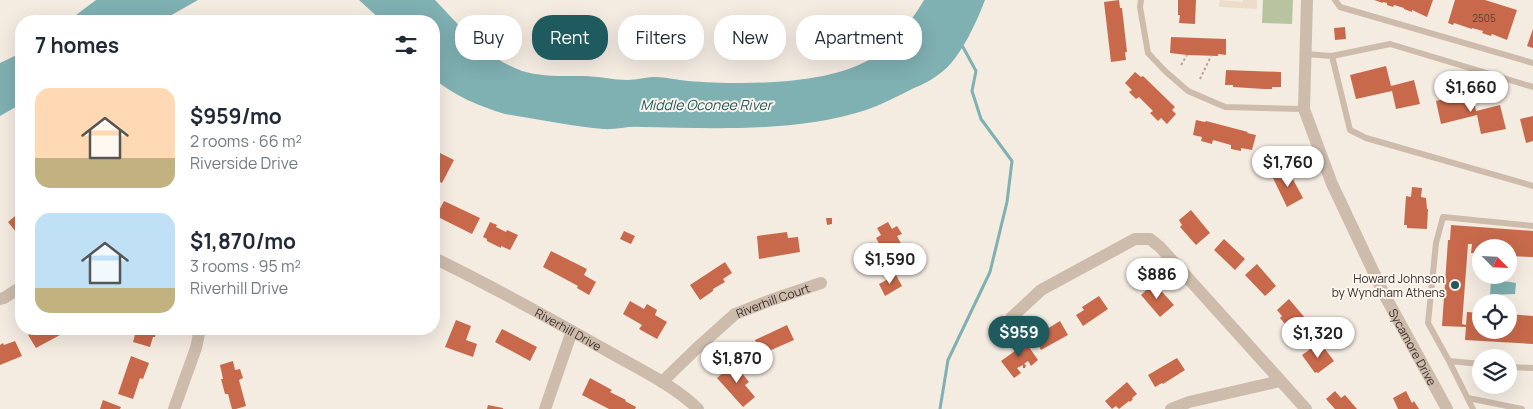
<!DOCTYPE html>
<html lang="en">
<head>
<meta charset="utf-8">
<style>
  body { margin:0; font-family:Manrope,sans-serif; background:#f2f2f3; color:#1f2937; height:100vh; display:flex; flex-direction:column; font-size:19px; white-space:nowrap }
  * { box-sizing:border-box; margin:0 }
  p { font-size:16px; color:#747a83 }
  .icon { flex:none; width:28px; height:28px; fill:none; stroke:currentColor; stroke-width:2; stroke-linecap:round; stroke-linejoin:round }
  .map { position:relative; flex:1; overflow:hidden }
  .panel { position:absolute; left:15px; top:15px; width:425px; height:320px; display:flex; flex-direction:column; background:#fff; border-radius:20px; box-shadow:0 5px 20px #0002 }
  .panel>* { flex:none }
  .guide { position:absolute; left:455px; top:15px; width:475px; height:45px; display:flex; gap:10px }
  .needle { width:32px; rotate:114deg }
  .tools { position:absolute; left:1472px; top:239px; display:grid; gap:10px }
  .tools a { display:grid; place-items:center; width:45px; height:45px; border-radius:50%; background:#fff; box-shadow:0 5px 20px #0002; font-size:25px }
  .price { position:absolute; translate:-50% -42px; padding:0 11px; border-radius:18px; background:#fff; color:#222; font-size:16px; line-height:32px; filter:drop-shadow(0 1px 2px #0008) }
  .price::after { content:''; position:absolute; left:50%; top:30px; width:15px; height:11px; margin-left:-8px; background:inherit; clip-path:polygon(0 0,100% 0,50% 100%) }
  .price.current { background:#1f5a5e; color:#fff }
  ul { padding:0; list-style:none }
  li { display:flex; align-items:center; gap:15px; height:125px; padding:0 20px }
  li span { display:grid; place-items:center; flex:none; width:140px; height:100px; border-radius:15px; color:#555 }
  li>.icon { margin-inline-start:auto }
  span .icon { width:60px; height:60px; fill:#fffc; stroke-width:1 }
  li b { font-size:21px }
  h2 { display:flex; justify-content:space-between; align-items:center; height:60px; padding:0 20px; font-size:21px }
  .chip { padding:0 18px; border-radius:20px; background:#fff; box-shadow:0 5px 20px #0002; font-size:18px; line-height:45px }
  .chip.current { background:#1f5a5e; color:#fff }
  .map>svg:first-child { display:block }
</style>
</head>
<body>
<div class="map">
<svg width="1533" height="409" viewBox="0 0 1533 409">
  <rect width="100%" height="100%" fill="#f4ebe1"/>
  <!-- green -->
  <path fill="#b8c4a0" d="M1263,0H1293L1292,24L1262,23Z"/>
  <!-- plaza -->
  <path fill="#ecdcc8" d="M1220,0L1243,2V0H1257V9L1219,7Z"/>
  <!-- water -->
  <path fill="#7fb0b2" d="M96,0H198L161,21H68Z
    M359,0H435C461,27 486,58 522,71C543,77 562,76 583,76C598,76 613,80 628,80C637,80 646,77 654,77C666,77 677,80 688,81C742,85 828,86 874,57C895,44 912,20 924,0H985C977,21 961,57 943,71C935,78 924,84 914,88C898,96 883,104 866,110C794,133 714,128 640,127C628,126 615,130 603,129C570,126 538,119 505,114C479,106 455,96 434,79V21H382Z
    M21,53V104L0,116V63Z
    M1491,279L1516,283L1515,294L1490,295Z"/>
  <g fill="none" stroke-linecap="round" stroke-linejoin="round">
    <!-- stream -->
    <path stroke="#7fb0b2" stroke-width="3" d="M940,409L948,360L990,272L1007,202L1012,161L981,119L972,91L976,71L963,47L961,46"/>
  </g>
  <!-- building -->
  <path fill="#c8694b" d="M1119,0L1120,8H1122L1127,52H1125L1126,60L1111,62L1104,2Z
    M1178,0H1196L1195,24L1179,23L1180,15H1178Z
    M1374,0H1433L1427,17L1412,10V12L1404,9V8L1394,5L1393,7L1387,5V3L1383,2V3Z
    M1455,0H1485L1517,10L1507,40L1492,34L1491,36L1482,33L1483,31L1472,28V29L1454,23L1453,25L1448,23Z
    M1345,27L1346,39L1335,40L1334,28Z
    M1533,29V48L1527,46Z
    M1171,37L1226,39V55L1218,54V56L1187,55L1170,53Z
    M1386,66L1391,86L1414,80L1420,104L1396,109L1392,91L1356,99L1350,75Z
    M1226,70L1281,72V87H1272V89H1264L1233,87V85H1225Z
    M1135,72L1141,77L1143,76L1175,107L1172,110L1176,114L1167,124L1161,118L1158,121L1150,113L1153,111L1139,97L1136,99L1129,92L1132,90L1125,83Z
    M1472,92L1476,111L1500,105L1506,129L1481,134L1477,115L1441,124L1436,101Z
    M1533,116V141L1526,143L1520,119Z
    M1196,120L1205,122L1206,121L1248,132L1247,133L1256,135L1252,150L1241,148V151L1231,149V145L1213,140L1212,144L1201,141L1202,137L1193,135Z
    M434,150L454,160L442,183L434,179L437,172L434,170Z
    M1288,170L1303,198L1287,207L1273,178Z
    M1412,187L1422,188L1421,197L1426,198L1427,209H1428L1427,229L1407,228V225H1404L1406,196L1411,197Z
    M444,201L480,218L472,234L436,216Z
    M1191,210L1210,233L1196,245L1180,227L1182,225L1179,220Z
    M21,211V227L16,232L8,222Z
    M826,218H832V224L827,225Z
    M490,222L497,225L496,227L506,232L507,230L518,235L510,250L501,246V248L487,241V239L483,237Z
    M888,222L892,229L897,226L902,234L897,236L906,253L900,257L902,259L897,262L895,259L894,260L890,253L886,256L876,238L881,235L877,228Z
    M1451,225L1533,231V257L1509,256V248H1481V254L1471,253L1472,244H1468L1462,324L1466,325L1467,312L1481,313V330H1509V314L1533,316V344L1465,340L1466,327L1442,326L1448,240H1450Z
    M624,231L635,236L631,244L620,239Z
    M787,232L788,238L798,237L800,252L759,259L757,236Z
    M1224,239L1245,259L1235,270L1214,250Z
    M551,251L587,269L584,275L596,282L589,295L577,288L578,286L543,267Z
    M725,262L732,273L723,279L725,282L713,289V291L700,300L690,285Z
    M1257,264L1276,286L1265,296L1245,275Z
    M896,275L902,286L885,296L879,284Z
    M1154,283L1174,305L1160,317L1141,295Z
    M1099,296L1108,309L1083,326L1076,315L1084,310L1082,307Z
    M1289,299L1311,325L1296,337L1280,318L1282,316L1277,310Z
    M630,301L644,309L647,304L657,310L655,315L667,322L657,339L639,329L642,325L623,314Z
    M434,307L440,309L434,326Z
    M456,320L471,326L466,340L477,344L473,357L445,347Z
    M1060,321L1068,335L1041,350L1034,337Z
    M787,325L794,340L762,354L755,340Z
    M40,329H71L36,348L28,335Z
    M131,329H157L155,337H153L150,347L133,342L136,331Z
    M502,329L537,347L530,361L495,342Z
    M1022,337L1038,360L1031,366L1028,361L1024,364L1026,365L1025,368H1023V365L1017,368L1021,373L1014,378L1001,361L1019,348L1015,342Z
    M15,341L22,356L0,365V345L3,343L4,345Z
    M1316,345L1321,352L1325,349L1334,361L1318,373L1316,372L1315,373L1302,355Z
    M131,356L149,363L143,379L140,378L133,399L118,394Z
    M1177,358L1185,370L1163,384L1162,383L1155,387L1148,375Z
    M233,361L235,370L240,369L243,378L239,380L246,406L236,409H232L228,394H225L221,379H223L220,365Z
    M736,362L744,371L738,376L742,373L749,382L745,385L755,397L743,407L717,378Z
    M590,378L612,390L610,392L626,400L625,401L636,407L635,409H609L582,395Z
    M1127,382L1137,394L1132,398L1133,399L1130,402L1129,401L1119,409L1116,406L1112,409L1105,401Z
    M1335,391L1341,398L1345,395L1357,409H1335L1326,399Z
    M1406,391L1412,403L1414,401L1419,409H1398L1393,398Z
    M103,400L121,407L120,409H100Z
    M488,405L503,408V409H487Z"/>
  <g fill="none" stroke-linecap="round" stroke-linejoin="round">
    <!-- path -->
    <path stroke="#b9a596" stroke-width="2" stroke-dasharray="2.5 2.5" stroke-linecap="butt" d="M1181,65L1187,55
      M1200,79L1211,56"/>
    <!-- service -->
    <path stroke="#cdbbac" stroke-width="6" d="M1141,0L1140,7L1148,53L1165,71L1188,91L1225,107L1304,109
      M1335,0L1340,7L1533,63
      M1305,54L1332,56L1390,44L1533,87
      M1332,56L1350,130L1366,138L1533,186
      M1449,361L1473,409
      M1481,364L1449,361L1428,323L1436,243L1443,217L1533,226
      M1509,367L1533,368
      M1468,398L1522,409"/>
    <!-- minor -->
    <g stroke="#cdbbac" stroke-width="12">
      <path id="s1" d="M1307,0L1304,109L1332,184L1384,294L1447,409"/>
      <path id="s2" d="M434,258C494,287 553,320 611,353C639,369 675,386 698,409"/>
      <path d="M0,299L4,298L21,287"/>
      <path d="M1011,318L1041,290L1135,239H1150L1160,247L1306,409"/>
      <path id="s3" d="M662,382L696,349L735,314L771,300L821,283"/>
      <path d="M174,409L196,348L200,329"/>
      <path d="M545,409L572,331"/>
      <path d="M1171,409L1189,402L1280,381"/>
    </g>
  </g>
  <!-- markers -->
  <circle fill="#1f5a5e" stroke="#fbf5ee" stroke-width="2" cx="1455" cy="285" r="5"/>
  <g text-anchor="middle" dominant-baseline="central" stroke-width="4" stroke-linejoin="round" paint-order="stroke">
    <!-- number labels -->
    <g font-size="10" fill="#5e3e33">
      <text x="1484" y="18">2505</text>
    </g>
    <!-- poi labels -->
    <g font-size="12" fill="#3b302b" stroke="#fbf5ee" text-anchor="end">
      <text x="1445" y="278">Howard Johnson<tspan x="1445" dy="14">by Wyndham Athens</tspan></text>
    </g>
    <!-- street labels -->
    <g font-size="12" fill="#3b302b" stroke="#fbf5ee">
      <text stroke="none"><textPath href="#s3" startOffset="140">Riverhill Court</textPath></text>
      <text stroke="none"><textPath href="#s2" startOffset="152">Riverhill Drive</textPath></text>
      <text stroke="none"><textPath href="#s1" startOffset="371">Sycamore Drive</textPath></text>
    </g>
    <!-- water labels -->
    <g font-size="14" font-style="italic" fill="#1f5a5e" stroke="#fbf5ee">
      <text x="706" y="104">Middle Oconee River</text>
    </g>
  </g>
</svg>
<div class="tools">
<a><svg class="needle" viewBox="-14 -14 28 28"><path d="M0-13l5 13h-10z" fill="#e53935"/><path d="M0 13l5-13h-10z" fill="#747a83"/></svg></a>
<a><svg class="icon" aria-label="locate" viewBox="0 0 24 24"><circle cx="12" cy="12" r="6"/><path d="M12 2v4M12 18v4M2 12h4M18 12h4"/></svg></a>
<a><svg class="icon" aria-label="layers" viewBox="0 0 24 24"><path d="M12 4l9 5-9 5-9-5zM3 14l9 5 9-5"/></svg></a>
</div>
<b class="price" style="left:1471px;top:113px">$1,660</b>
<b class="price" style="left:1288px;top:188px">$1,760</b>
<b class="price" style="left:890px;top:285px">$1,590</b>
<b class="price" style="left:1157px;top:300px">$886</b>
<b class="price current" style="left:1019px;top:358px">$959</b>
<b class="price" style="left:1318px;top:359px">$1,320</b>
<b class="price" style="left:737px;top:384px">$1,870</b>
<div class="guide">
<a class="chip">Buy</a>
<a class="chip current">Rent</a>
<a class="chip">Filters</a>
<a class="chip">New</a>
<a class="chip">Apartment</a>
</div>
<section class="panel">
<h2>7 homes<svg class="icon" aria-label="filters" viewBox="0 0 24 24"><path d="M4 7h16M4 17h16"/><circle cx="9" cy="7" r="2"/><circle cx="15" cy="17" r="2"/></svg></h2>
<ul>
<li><span style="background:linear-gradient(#ffd9b3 70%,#c2b280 0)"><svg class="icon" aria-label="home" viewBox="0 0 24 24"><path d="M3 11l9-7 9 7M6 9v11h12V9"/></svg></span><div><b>$959/mo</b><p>2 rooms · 66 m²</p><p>Riverside Drive</p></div></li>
<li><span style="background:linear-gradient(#bfe0f5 75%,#c2b280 0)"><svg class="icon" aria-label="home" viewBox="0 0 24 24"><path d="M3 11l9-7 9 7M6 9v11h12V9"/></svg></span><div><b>$1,870/mo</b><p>3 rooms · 95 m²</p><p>Riverhill Drive</p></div></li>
</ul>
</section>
</div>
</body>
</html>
